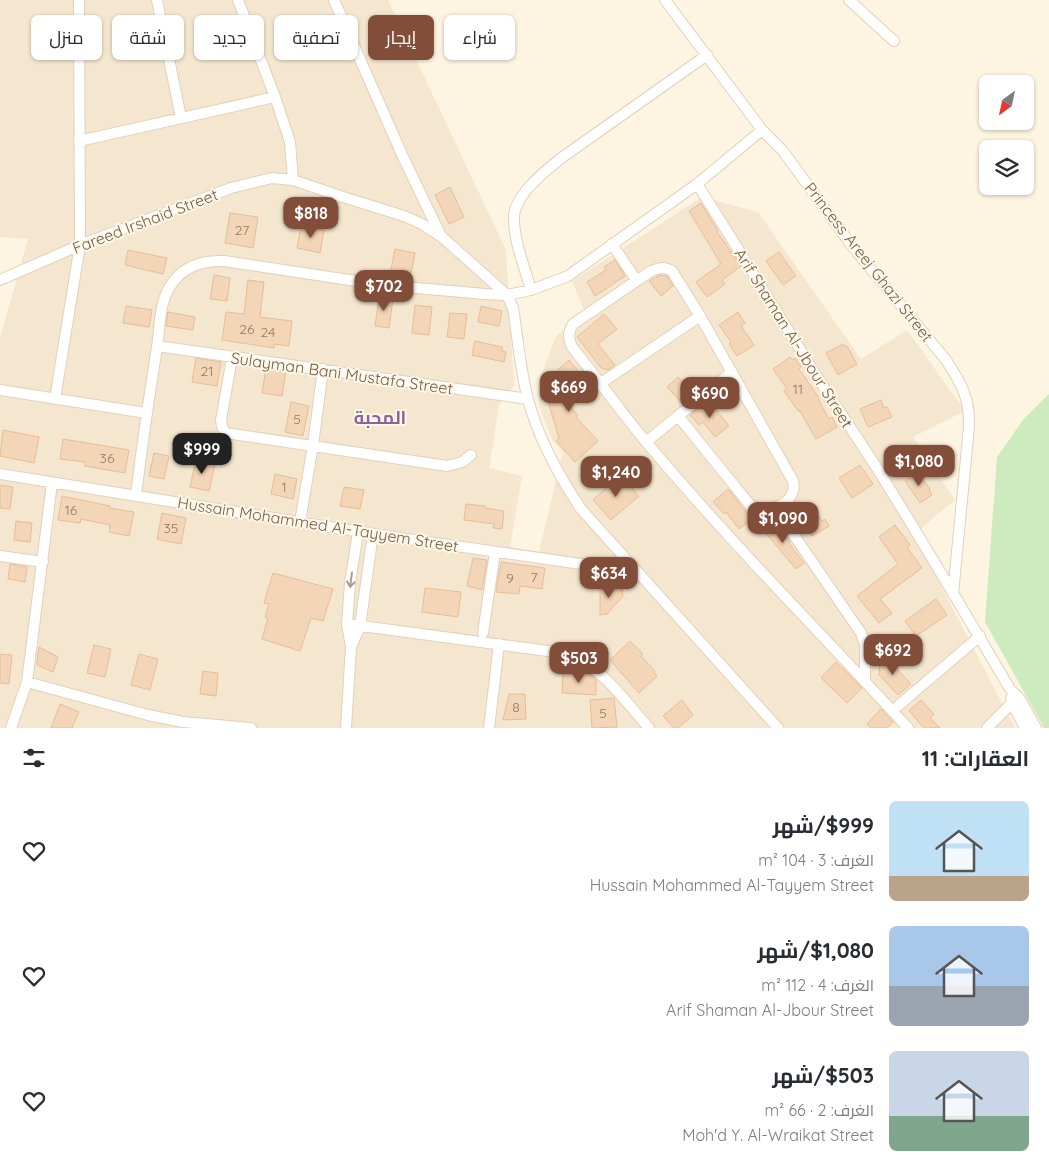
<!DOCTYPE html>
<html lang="ar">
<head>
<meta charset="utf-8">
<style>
  body { margin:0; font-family:Quicksand,Cairo,sans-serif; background:#f7f7f7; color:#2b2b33; direction:rtl; height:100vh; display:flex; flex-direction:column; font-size:19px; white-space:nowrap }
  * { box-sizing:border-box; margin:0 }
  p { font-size:16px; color:#7c7c81 }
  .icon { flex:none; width:28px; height:28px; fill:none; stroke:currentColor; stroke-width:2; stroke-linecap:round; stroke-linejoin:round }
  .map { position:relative; height:728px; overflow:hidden; direction:ltr }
  .drawer { display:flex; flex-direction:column; background:#fff; flex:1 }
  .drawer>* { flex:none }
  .hud { position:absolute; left:15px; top:15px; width:500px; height:45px; direction:rtl; display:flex; gap:10px }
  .needle { width:32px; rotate:213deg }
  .fabs { position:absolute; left:979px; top:75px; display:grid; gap:10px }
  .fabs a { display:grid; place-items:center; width:55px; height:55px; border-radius:8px; background:#fff; box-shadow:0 1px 4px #0004; font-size:25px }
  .price { position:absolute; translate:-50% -42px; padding:0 11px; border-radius:10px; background:#824d39; color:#fff; font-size:16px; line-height:32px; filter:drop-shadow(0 1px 2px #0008) }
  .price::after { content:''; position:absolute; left:50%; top:30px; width:15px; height:11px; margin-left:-8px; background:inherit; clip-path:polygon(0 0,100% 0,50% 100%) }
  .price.on { background:#222; color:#fff }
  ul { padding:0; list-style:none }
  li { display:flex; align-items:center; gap:15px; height:125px; padding:0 20px }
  li span { display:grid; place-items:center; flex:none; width:140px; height:100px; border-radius:8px; color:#555 }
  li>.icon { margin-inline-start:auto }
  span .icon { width:60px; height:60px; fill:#fffc; stroke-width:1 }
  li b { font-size:21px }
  h2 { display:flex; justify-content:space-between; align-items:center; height:60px; padding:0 20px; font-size:21px }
  .tag { padding:0 18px; border-radius:8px; background:#fff; box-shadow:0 1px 4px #0004; font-size:18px; line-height:45px }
  .tag.on { background:#824d39; color:#fff }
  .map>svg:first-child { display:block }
</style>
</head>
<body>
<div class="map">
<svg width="1049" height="728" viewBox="0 0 1049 728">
  <rect width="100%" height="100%" fill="#fdf5e1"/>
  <!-- residential -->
  <path fill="#f5e7cf" d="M0,0H388L506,250L514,385L499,406L489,468L522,476L508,560L536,564L563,452L552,440L539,405L540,379L555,338L584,310L572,281L702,197L758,212L861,359L907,330L965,411L913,437L955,500L914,534L1015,728H0V338L28,239L0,237Z"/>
  <!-- green -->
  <path fill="#cdebbf" d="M1049,394V728H1044L985,622L997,457L1023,420Z"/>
  <!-- building -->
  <path fill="#f3d5b7" stroke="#e7bd97" d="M450,187L464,217L449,224L435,195Z
    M701,203L718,231L717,232L741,266L722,280L725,284L707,297L696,282L721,264L689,211Z
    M230,213L258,217L253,248L225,243Z
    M301,226L324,230L320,253L297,248Z
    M395,249L415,253L410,278L390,274Z
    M128,250L167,258L163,274L125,265Z
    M779,252L796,276L783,285L766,261Z
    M615,260L625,276L595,296L587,282L606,270L604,267Z
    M214,275L230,278L227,301L210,299Z
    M660,275L667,276L673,286L661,296L649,281Z
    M248,280L264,282L260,317L292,321L289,346L274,344V348L222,340L226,312L244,314Z
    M379,297L393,299L389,328L375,326Z
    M415,305L432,307L429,335L412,333Z
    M126,306L152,310L149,327L123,323Z
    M481,306L502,311L499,326L478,322Z
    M168,312L195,317L193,330L166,326Z
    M738,312L745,323L741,326L754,345L737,356L729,344L731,342L719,325Z
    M450,313L467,314L464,339L447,337Z
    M604,314L617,329L598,344L615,365L608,370L601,368L577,337Z
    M475,341L502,347V351L506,352L504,362L472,355Z
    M843,344L845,347L847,346L857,364L838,375L826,353Z
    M790,357L793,360L795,358L801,367L799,369L819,398L818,399L829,419L832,417L837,427L816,439L800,411L799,412L784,391L787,389L773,369Z
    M196,358L221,362L217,386L192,382Z
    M569,360L581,375L584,373L593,385L582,394L568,377L556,388L578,416L576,417L598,441L575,462L556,441L559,438L544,388L557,378L554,373Z
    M266,368L286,371L282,396L262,393Z
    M678,377L691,392L681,402L667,387Z
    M708,400L729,426L715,437L703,422L699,425L690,415Z
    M881,400L884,408L887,407L892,417L868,427L860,409Z
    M291,402L309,406L303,436L285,432Z
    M3,430L39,437L34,463L0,456Z
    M63,439L129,450L125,473L85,466V462L60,459Z
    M154,453L169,456L164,479L149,476Z
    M196,459L215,464L209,491L190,487Z
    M860,465L873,484L852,498L839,478Z
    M917,472L930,489L929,490L932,495L920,503L905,481Z
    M275,474L297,479L293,499L271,494Z
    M621,475L639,496L611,520L593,500Z
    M0,485L13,487L10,509L0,508Z
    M344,487L364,490L360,509L340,506Z
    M728,489L752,519L739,529L726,512L724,514L713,502Z
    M62,496L110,506L109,508L134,512L129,536L109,532L110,525L81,519L80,523L58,520Z
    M466,504L485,506V508L504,511L502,529L493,528L494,524L464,520Z
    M162,513L186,518L181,544L157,539Z
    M818,515L822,521L825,519L829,526L812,536L805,524Z
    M774,520L790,542L789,543L804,563L796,569L763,530Z
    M16,521L32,523L30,542L14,540Z
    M895,525L910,545L907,547L922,568L880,599L892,613L879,623L857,596L898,564L879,537Z
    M473,558L487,560L482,590L467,586Z
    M501,562L545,568L542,589L520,586L519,594L496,592Z
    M10,564L27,567L25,582L8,579Z
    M273,573L333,589L323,621L311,618L300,651L262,639L268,618L265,617L269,604L264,603Z
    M600,586L622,589L623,596L607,614L600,615Z
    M425,588L461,592L458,617L422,612Z
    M936,599L947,615L916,636L905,621Z
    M630,641L643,654L641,656L655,671L654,672L657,676L639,693L610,660Z
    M94,645L111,649L105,677L87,673Z
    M39,647L58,657L53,672L37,665V661Z
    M0,654L12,655L9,684L0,683Z
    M139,654L158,659L150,690L131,685Z
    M885,656L911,684L898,695L879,675L880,660Z
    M836,662L862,688L847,703L821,678Z
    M203,671L218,673L216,696L200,694Z
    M563,673L589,674L596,680V695L562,693Z
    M509,694H525L526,719L503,720Z
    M614,698L617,727L592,728L590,700Z
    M682,700L693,715L678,728H674L663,716Z
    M921,700L934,714L930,718L940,728H924L909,711Z
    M60,704L79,712L72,728H51Z
    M881,709L893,722L887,728H871L867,724Z"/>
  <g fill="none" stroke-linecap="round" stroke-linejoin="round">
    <!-- minor casing -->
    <g stroke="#e1d1bc" stroke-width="12">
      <path id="minor" d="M157,0L181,118
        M238,0L275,97L290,142L293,180
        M334,0L403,157L441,236
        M665,0L762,130
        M849,0L894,41
        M79,141L275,97
        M697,184C739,249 779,317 821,383C844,419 869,454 891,491C932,557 971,623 1010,689L1020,699L1036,728
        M612,244L636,280
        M0,280L80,245L178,208L231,188L272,178L293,180L343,197L404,216L422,224L442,237L507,295L513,308C518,338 520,370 528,399C538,438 559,476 581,509L778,728
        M531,290C525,268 514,242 514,219C513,196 544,172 560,159L707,55
        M157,346L528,399
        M232,358L221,420L222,427L226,433L447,466L462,462L471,455
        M601,383L700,316
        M0,390L146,413
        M55,399L80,245L79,0
        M678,416L750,505C767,516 798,504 793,481L700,316L672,271C664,266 659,268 651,271L573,324C568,332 568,338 572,347C598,379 621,412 647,443C730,542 821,633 908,728
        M646,442L732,372
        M0,474L373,534L637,572
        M136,495C142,446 149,397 157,347C160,328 159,305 169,288C181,267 201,260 224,261L382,285L485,294L507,295L531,290L568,276L697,184L762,130L783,151L852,246L946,360C961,383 970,398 969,427L953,594
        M776,509L861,633L865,645V682
        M300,522L313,445L323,369
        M0,556L43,562
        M347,624L570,654C604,670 625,701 649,728
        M483,633L495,552
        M351,647L360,626L373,534
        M27,682L148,715L183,722L251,728
        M1011,698L1012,703L1025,728
        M892,711L980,636
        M11,728L27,682L52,483
        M346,728L351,647L347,624L350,583L358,532
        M489,728L499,644
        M987,728L1012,703L1020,699"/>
    </g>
    <!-- minor -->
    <use href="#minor" stroke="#fff" stroke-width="10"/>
  </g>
  <!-- one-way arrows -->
  <defs><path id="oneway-shaft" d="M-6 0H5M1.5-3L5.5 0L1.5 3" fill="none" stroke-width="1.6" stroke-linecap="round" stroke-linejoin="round" transform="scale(1.25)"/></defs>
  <use stroke="#ac9d91" href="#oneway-shaft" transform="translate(351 580) rotate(97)"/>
  <g text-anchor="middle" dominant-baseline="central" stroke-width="4" stroke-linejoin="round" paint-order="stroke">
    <!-- number labels -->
    <g font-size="14" fill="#947a63">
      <text x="242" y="230">27</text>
      <text x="247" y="329">26</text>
      <text x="268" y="332">24</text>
      <text x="207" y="371">21</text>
      <text x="798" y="389">11</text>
      <text x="297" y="419">5</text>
      <text x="107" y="458">36</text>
      <text x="284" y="487">1</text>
      <text x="71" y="510">16</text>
      <text x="171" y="528">35</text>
      <text x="534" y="577">7</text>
      <text x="510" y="578">9</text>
      <text x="516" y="707">8</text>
      <text x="603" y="713">5</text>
    </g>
    <!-- street labels -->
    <g font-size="16" fill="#755c47" stroke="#fff8e8">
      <text transform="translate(145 221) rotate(-21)">Fareed Irshaid Street</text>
      <text transform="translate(869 262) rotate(52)">Princess Areej Ghazi Street</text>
      <text transform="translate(794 338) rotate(58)">Arif Shaman Al-Jbour Street</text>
      <text transform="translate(342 373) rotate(8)">Sulayman Bani Mustafa Street</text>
      <text transform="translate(318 524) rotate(9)">Hussain Mohammed Al-Tayyem Street</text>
    </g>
    <!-- neighbourhood labels -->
    <g font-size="18" font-weight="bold" fill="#8b6299" stroke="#fff8e8">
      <text x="380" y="417">المحبة</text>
    </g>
  </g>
</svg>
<div class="fabs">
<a><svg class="needle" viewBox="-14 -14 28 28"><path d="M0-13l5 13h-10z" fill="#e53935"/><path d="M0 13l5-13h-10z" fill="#7c7c81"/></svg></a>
<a><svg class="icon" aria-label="layers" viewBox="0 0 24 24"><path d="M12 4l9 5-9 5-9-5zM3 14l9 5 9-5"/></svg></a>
</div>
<b class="price" style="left:311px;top:239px">$818</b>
<b class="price" style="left:384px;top:312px">$702</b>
<b class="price" style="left:569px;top:413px">$669</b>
<b class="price" style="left:710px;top:419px">$690</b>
<b class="price on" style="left:202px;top:475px">$999</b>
<b class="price" style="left:919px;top:487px">$1,080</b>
<b class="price" style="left:616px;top:498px">$1,240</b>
<b class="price" style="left:783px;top:544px">$1,090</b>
<b class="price" style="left:609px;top:599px">$634</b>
<b class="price" style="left:893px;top:676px">$692</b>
<b class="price" style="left:579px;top:684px">$503</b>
<div class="hud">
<a class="tag">شراء</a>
<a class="tag on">إيجار</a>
<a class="tag">تصفية</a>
<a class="tag">جديد</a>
<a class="tag">شقة</a>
<a class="tag">منزل</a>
</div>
</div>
<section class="drawer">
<h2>العقارات: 11<svg class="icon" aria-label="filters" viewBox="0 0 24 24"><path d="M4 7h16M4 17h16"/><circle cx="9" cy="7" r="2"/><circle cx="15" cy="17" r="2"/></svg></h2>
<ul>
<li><span style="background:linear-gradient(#bfe0f5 75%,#b9a48a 0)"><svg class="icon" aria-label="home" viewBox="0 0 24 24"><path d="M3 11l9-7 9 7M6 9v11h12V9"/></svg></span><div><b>$999/شهر</b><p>الغرف: 3 · 104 m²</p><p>Hussain Mohammed Al-Tayyem Street</p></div><svg class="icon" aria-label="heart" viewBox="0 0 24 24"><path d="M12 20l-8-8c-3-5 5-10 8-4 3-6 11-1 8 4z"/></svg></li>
<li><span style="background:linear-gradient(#a9c7e8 60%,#9aa5b1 0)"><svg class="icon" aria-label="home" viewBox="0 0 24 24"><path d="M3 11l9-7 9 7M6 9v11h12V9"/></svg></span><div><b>$1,080/شهر</b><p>الغرف: 4 · 112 m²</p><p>Arif Shaman Al-Jbour Street</p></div><svg class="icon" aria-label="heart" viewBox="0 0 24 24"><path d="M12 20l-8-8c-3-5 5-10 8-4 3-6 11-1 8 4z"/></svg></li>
<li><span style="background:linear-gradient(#c9d6e8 65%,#7fa58c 0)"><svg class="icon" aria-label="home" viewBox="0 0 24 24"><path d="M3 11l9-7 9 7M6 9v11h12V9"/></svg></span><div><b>$503/شهر</b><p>الغرف: 2 · 66 m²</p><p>Moh'd Y. Al-Wraikat Street</p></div><svg class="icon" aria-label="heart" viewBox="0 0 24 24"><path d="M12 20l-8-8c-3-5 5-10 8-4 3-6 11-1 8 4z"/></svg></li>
</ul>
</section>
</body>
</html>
